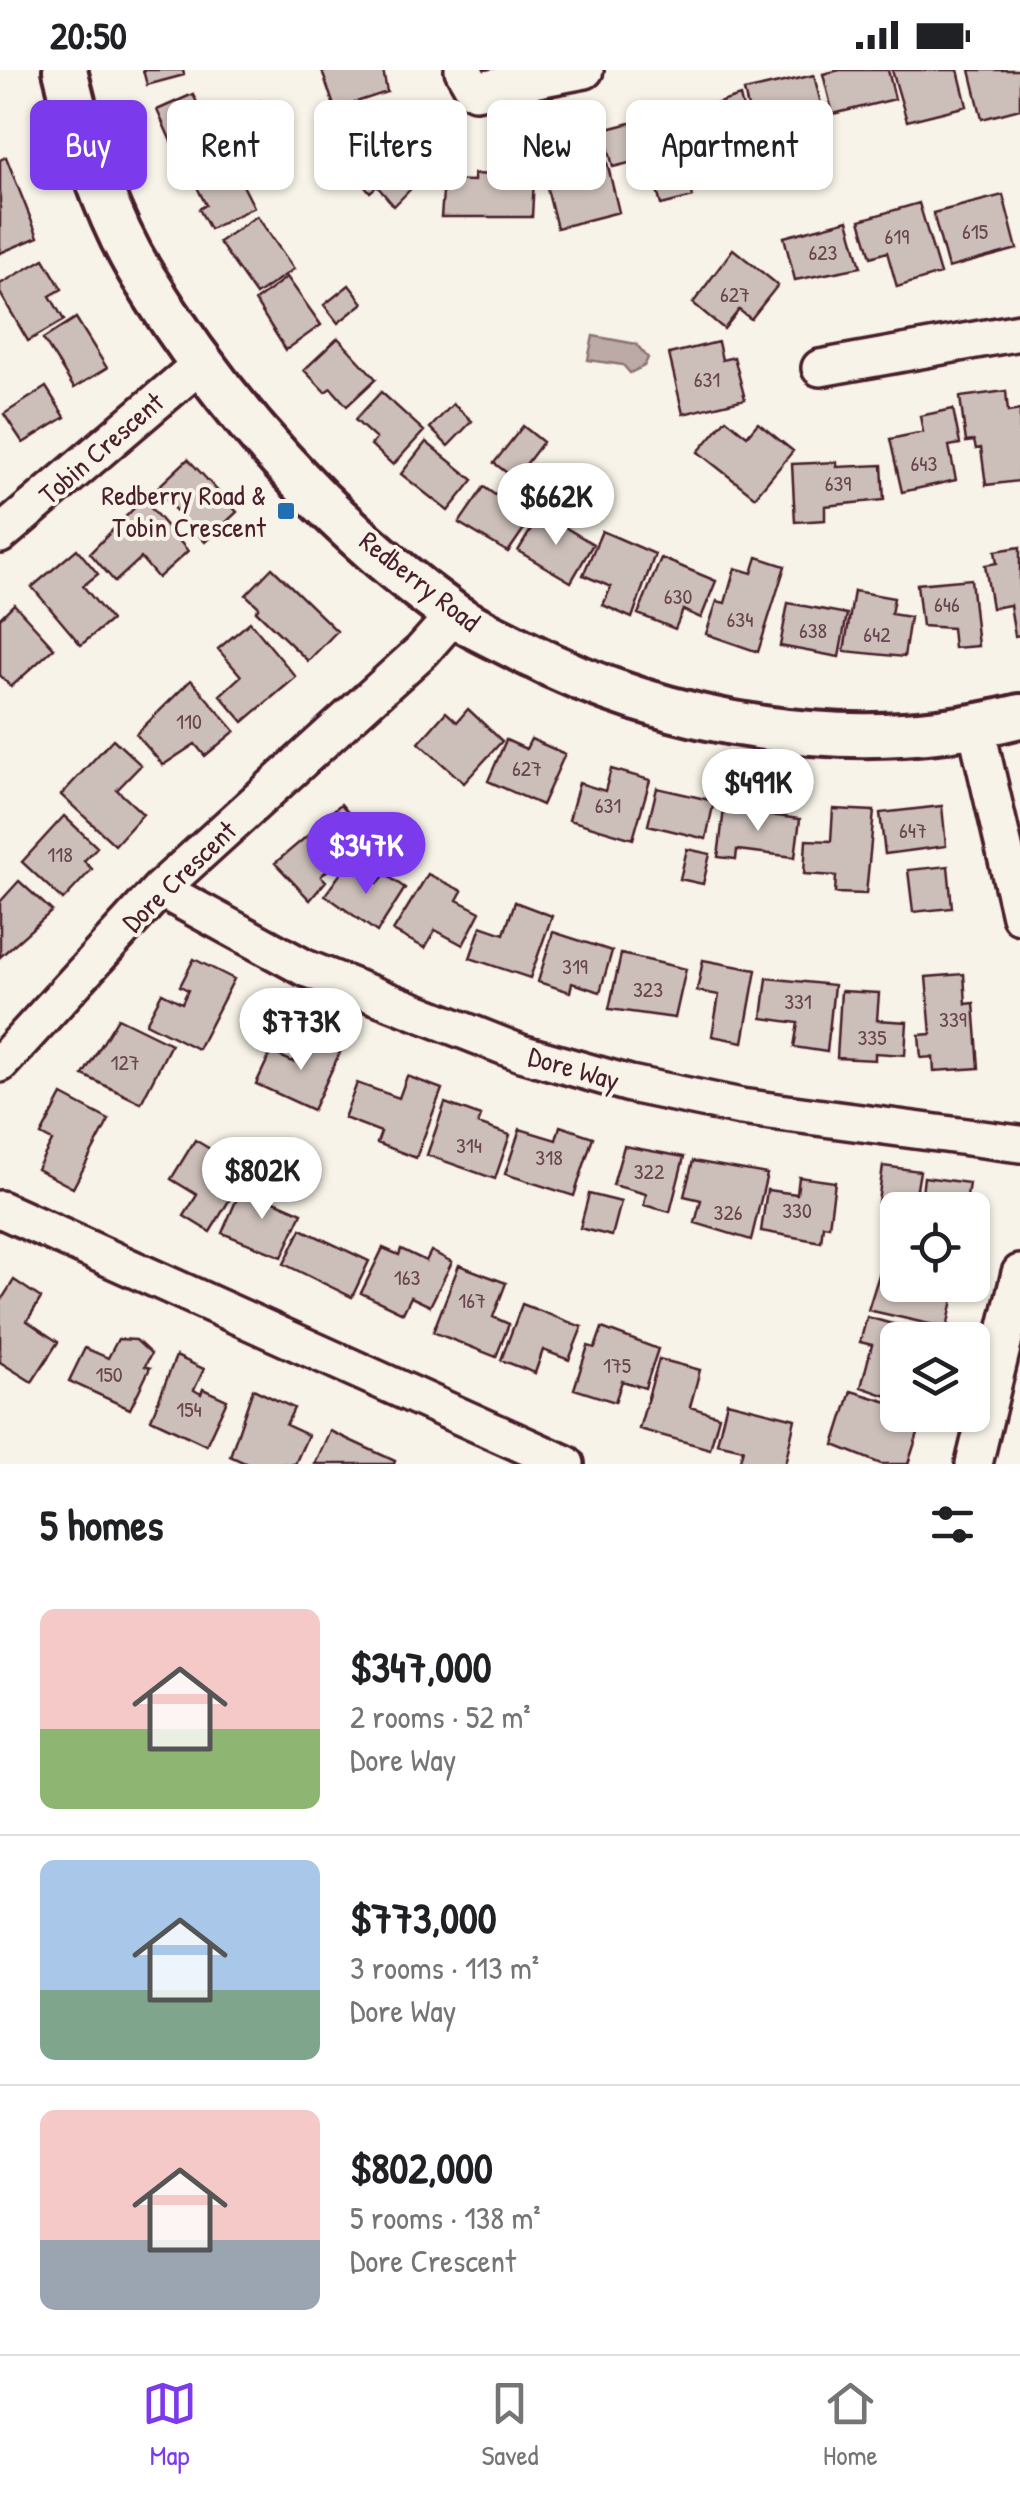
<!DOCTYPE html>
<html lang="en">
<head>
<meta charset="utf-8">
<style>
  body { margin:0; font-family:"Patrick Hand",sans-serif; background:#f6f6f6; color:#202124; height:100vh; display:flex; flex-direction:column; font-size:38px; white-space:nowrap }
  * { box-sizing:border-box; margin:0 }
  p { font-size:32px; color:#757577 }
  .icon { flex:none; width:55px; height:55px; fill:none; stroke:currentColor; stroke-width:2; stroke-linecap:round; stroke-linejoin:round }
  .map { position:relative; height:1394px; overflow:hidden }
  .sheet { display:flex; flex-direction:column; background:#fff; flex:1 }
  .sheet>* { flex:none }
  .top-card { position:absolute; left:30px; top:30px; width:960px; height:90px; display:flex; gap:20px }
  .tools { position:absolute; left:880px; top:1122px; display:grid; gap:20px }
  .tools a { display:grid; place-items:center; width:110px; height:110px; border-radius:15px; background:#fff; box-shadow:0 2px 8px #0004; font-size:50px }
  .price { position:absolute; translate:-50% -85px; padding:0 22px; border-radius:35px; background:#fff; color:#222; font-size:32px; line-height:65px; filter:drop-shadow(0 2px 5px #0008) }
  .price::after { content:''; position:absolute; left:50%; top:60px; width:30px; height:22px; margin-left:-15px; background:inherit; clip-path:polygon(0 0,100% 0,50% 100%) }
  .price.active { background:#7c3aed; color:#fff }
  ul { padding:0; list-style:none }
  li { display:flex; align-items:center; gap:30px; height:250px; padding:0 40px }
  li+li { border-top:2px solid #e0e0e0 }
  li span { display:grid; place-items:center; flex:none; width:280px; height:200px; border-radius:15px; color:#555 }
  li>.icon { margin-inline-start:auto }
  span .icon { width:120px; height:120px; fill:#fffc; stroke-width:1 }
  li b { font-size:42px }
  h2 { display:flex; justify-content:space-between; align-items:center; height:120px; padding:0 40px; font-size:42px }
  .chip { padding:0 35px; border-radius:15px; background:#fff; box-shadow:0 2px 8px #0004; font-size:35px; line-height:90px }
  .chip.active { background:#7c3aed; color:#fff }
  .status { display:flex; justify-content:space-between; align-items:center; height:70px; padding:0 50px; background:#fff; direction:ltr }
  .status svg { height:28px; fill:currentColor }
  .menu { display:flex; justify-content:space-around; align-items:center; height:140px; border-top:2px solid #e0e0e0; background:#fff; font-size:28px; color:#757577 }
  .menu a { display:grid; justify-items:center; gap:5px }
  .menu .active { color:#7c3aed }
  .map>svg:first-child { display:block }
</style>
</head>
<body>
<div class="status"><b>20:50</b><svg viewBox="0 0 49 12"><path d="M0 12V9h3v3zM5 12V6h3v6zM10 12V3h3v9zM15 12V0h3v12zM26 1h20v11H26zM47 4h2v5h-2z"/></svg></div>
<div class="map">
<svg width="1020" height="1394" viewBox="0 0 1020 1394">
  <rect width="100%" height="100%" fill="#f7f3e8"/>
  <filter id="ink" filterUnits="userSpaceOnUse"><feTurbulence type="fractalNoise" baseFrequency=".01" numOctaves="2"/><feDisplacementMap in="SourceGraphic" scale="20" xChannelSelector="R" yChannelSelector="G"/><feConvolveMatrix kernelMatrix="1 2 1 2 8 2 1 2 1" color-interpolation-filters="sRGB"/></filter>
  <g filter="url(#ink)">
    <!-- water -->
    <path fill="#bcaaa7" stroke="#8e7275" stroke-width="2.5" d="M593,266L636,274L648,288L644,296L630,303L623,295L588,290Z"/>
    <!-- building -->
    <path fill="#ccbfb9" stroke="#4a1f2b" stroke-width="2.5" d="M143,0H183L184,5L147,15Z
      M383,0L387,22L335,39L322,1Z
      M840,0H888L895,29L833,44L823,4Z
      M892,0H958L967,36L907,51Z
      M970,0H1020V39L982,49Z
      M814,5L826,55L756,72L744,21Z
      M193,24L218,79L182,96L157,40Z
      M740,26L749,64L683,81L674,47Z
      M260,31L275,61L241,78L226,47Z
      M374,35L400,64L412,53L442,87L394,136L377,116L370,122L329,74Z
      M657,46L666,84L613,97L604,60Z
      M569,79L579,115L587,113L582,90L605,84L619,142L557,158L539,87Z
      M6,87L38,167L0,183V90Z
      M229,88L254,137L210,159L199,139L206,135L192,107Z
      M684,93L693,127L661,135L652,102Z
      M474,104L534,107L532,147H441L444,110L474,111Z
      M1003,125L1017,179L948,198L933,143Z
      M919,133L940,204L897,217L887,182L871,187L860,150Z
      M257,146L294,199L256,225L219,172Z
      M848,150L861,197L795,210L784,167Z
      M733,179L778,215L751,249L739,240L724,259L693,233Z
      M44,189L62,219L50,226L64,250L28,271L0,223V214Z
      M287,207L321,255L286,280L255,231Z
      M349,215L363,233L338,253L324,235Z
      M76,248L107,298L74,318L43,269Z
      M338,268L376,309L347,336L331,318L325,322L304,300Z
      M718,272L722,290L734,287L745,329L683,344L669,284Z
      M46,317L65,347L23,373L4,344Z
      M1006,321L1008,342L1020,340L1019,411L986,415L981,378L976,379L974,371L966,372L960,327Z
      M381,322L424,361L393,395L371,375L376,369L355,350Z
      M453,334L472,351L448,376L430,358Z
      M953,339L960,374L949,376L956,410L902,422L890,369L923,362L920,346Z
      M726,349L747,366L758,353L793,381L755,427L698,382Z
      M523,356L543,372L515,409L494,393Z
      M426,372L473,410L448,441L401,404Z
      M188,389L237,442L205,472L156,419Z
      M837,392V397L882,395L884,430L825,436V450L795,452L792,394Z
      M484,417L530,450L508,482L459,453Z
      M143,429L188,481L158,508L141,488L115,512L90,483Z
      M541,443L593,474L571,512L518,481Z
      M602,461L655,484L632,548L603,535L611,517L583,505Z
      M1020,477V565L1015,566L1010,535L992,538L985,495L997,493L995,481Z
      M77,479L98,504L83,516L111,550L81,575L32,517Z
      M757,487L785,496L758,582L706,564L717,531L725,533L735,498L752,503Z
      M661,488L716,511L701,548L683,540L675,559L638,544Z
      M272,498L337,561L308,591L256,541L259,537L246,525Z
      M971,509L978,576L954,578L952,558L922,556L917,514Z
      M854,521L894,528L891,544L910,547L904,587L844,581Z
      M788,533L847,544L839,587L780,576Z
      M14,534L54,578L11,617L0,605V548Z
      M250,552L296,607L243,652L220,625L241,606L218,579Z
      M191,610L235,661L205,686L195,674L163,695L136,664Z
      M468,639L502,671L464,713L419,673L446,642L457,652Z
      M113,669L141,695L117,720L143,744L115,775L61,725Z
      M531,669L565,684L542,735L488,711L506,670L526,679Z
      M611,699L650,710L633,769L569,750L579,713L605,721Z
      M657,718L714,731L706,769L648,755Z
      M341,734L362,759L342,775L322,750Z
      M942,736L946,776L885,784L880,743Z
      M724,739L800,749L795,787L737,780L736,789L718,787Z
      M833,739L874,741L866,824L835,823L836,806L804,804L806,770L831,771Z
      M64,746L97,777L84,791L92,799L63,830L22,792Z
      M320,755L345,785L321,806L326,811L310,830L275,793Z
      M687,779L710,784L703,814L680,809Z
      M346,796L378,813L385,804L405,818L377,862L325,825Z
      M948,796L952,838L913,842L908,800Z
      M428,804L462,821L457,830L480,842L463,875L435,860L425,878L393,861Z
      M19,811L52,841L0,887V832Z
      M515,832L552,846L530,908L470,888L481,856L504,864Z
      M553,862L612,881L600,922L572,913L570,922L538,912Z
      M621,884L686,899L675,948L609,939Z
      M194,889L234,909L198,979L146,953L162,923L182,933L188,920L180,916Z
      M703,890L756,900L743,972L712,966L719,925L697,921Z
      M964,904L966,934L974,933L979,998L934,1001L933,987L921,988L919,965L931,964L926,907Z
      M767,908L834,915L827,982L794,977L798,953L762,948Z
      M841,921L879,923L877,950L907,952L905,985L875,983V990L837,988Z
      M118,948L171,974L141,1033L83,1005Z
      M313,967L341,980L313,1040L256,1014L271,982L293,992L299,981L305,984Z
      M407,1006L442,1019L416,1088L377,1073L381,1062L344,1048L357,1013L399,1028Z
      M62,1025L109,1050L73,1118L37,1099L52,1071L41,1065Z
      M445,1033L481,1046L478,1054L510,1065L495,1109L427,1085Z
      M560,1056L593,1067L574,1126L505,1104L520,1059L556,1070Z
      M195,1070L247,1101L210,1162L184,1146L197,1125L171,1109Z
      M624,1076L684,1087L670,1142L644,1135L646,1124L613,1115Z
      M693,1091L767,1104L751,1170L695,1153L701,1130L684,1126Z
      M883,1096L920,1101L914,1136L878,1132Z
      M799,1107L835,1112L829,1156L823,1155L821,1172L761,1161L767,1120L797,1124Z
      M924,1107L969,1113L965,1140H920Z
      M242,1117L302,1143L282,1187L222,1163Z
      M589,1124L621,1132L612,1166L580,1158Z
      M301,1159L369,1191L352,1227L284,1194Z
      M383,1178L399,1185L401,1179L426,1191L431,1181L452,1192L430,1236L411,1227L403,1243L361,1223Z
      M887,1179L898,1181V1215H928L927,1219L954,1225L947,1258L868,1240Z
      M459,1195L506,1213L493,1247L509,1254L496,1287L433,1262Z
      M14,1210L41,1228L27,1251L58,1272L32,1312L0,1292V1232Z
      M522,1234L582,1257L569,1290L543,1280L535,1303L501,1290Z
      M867,1247L922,1262L920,1270H898V1330L861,1317L872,1275L860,1272Z
      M602,1258L658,1279L645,1318L622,1311L615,1332L574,1319L588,1276L595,1278Z
      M118,1269L136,1270L151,1284L145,1296L150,1298L130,1339L69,1311L85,1278L108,1288Z
      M176,1286L204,1299L194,1320L201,1324L203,1319L227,1330L206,1375L151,1349Z
      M659,1289L700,1300L690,1337L719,1346L710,1379L639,1359Z
      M253,1319L294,1338L286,1355L308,1365L295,1394H247L230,1386Z
      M851,1321L898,1335L897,1354L919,1360L908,1394H881L834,1375Z
      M727,1332L795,1349L785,1394H739L743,1379L717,1373Z
      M330,1361L395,1391L394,1394H315Z"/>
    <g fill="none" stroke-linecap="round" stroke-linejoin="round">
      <!-- minor casing -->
      <g stroke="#4a1f2b" stroke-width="42">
        <path id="minor" d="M463,0L475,21L585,0
          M820,298L1020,262
          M0,465L203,292
          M976,657L1020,846
          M160,819L305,898L521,983L630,1014L741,1037L1020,1074
          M0,994L160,819L422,581L454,545
          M0,1139L566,1394
          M974,1394L1020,1203"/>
      </g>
      <!-- tertiary casing -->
      <g stroke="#4a1f2b" stroke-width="50">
        <path id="tertiary" d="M65,0C81,67 106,146 142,205C222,335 329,455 453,544C473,558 498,568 520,580C670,658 854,688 1020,646"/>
      </g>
      <!-- minor -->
      <use href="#minor" stroke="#f7f3e8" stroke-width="35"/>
      <!-- tertiary -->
      <use href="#tertiary" stroke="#f7f3e8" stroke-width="42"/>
    </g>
  </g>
  <!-- markers -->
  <rect fill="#1f6fb2" stroke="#f7f3e8" stroke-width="4" x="276" y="431" width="20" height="20" rx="5"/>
  <g text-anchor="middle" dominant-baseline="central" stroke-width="8" stroke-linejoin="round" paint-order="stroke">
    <!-- number labels -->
    <g font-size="22" fill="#6a474e">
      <text x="975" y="161">615</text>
      <text x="897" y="166">619</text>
      <text x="823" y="182">623</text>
      <text x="735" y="224">627</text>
      <text x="707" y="309">631</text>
      <text x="924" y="393">643</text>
      <text x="838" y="413">639</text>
      <text x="678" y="526">630</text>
      <text x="947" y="534">646</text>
      <text x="740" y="549">634</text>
      <text x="813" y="560">638</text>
      <text x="877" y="564">642</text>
      <text x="189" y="651">110</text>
      <text x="527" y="698">627</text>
      <text x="608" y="735">631</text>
      <text x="913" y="760">647</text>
      <text x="60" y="784">118</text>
      <text x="575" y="896">319</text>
      <text x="648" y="919">323</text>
      <text x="798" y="931">331</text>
      <text x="953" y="949">339</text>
      <text x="872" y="967">335</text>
      <text x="125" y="992">127</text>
      <text x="469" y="1075">314</text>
      <text x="549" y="1087">318</text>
      <text x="649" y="1101">322</text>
      <text x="797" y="1140">330</text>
      <text x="728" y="1142">326</text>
      <text x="407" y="1207">163</text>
      <text x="472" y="1230">167</text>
      <text x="617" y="1295">175</text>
      <text x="109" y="1304">150</text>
      <text x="189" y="1339">154</text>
    </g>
    <!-- street labels -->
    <g font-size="28" fill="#4a1f2b" stroke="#f7f3e8">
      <text transform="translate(101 378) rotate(-41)">Tobin Crescent</text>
      <text transform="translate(420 511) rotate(38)">Redberry Road</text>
      <text transform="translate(179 806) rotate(-44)">Dore Crescent</text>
      <text transform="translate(574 998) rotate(16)">Dore Way</text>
    </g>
    <!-- poi labels -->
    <g font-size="28" fill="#4a1f2b" stroke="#f7f3e8" text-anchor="end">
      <text x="266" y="425">Redberry Road &amp;<tspan x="266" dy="32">Tobin Crescent</tspan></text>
    </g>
  </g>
</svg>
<div class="tools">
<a><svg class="icon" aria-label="locate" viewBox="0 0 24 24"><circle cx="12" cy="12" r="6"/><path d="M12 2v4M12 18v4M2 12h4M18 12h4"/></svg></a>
<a><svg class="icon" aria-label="layers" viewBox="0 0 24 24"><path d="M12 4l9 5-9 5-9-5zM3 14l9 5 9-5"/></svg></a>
</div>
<b class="price" style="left:556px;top:478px">$662K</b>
<b class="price" style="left:758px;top:764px">$491K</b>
<b class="price active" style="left:366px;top:827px">$347K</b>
<b class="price" style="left:301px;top:1003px">$773K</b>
<b class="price" style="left:262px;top:1152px">$802K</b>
<div class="top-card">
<a class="chip active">Buy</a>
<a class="chip">Rent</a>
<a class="chip">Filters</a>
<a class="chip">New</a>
<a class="chip">Apartment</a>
</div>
</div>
<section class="sheet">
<h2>5 homes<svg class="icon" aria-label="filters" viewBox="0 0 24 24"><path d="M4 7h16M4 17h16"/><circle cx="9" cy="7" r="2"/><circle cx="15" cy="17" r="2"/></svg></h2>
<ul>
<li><span style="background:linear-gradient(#f6c9c9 60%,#8fb573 0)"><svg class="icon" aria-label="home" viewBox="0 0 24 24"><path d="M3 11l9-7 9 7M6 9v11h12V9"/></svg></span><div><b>$347,000</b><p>2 rooms · 52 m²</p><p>Dore Way</p></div></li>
<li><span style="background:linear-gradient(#a9c7e8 65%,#7fa58c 0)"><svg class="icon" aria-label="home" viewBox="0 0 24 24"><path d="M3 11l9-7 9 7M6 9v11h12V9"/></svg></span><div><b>$773,000</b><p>3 rooms · 113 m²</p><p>Dore Way</p></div></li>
<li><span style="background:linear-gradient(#f6c9c9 65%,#9aa5b1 0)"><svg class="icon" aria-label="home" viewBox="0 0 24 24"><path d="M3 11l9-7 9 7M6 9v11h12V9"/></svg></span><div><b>$802,000</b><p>5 rooms · 138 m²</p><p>Dore Crescent</p></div></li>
</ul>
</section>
<nav class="menu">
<a class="active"><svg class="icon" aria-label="map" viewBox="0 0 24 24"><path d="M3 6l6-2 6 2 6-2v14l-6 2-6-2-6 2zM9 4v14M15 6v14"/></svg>Map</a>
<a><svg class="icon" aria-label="saved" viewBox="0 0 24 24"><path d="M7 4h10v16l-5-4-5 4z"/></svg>Saved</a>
<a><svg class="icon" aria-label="home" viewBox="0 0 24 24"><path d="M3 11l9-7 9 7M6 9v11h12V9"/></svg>Home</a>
</nav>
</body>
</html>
